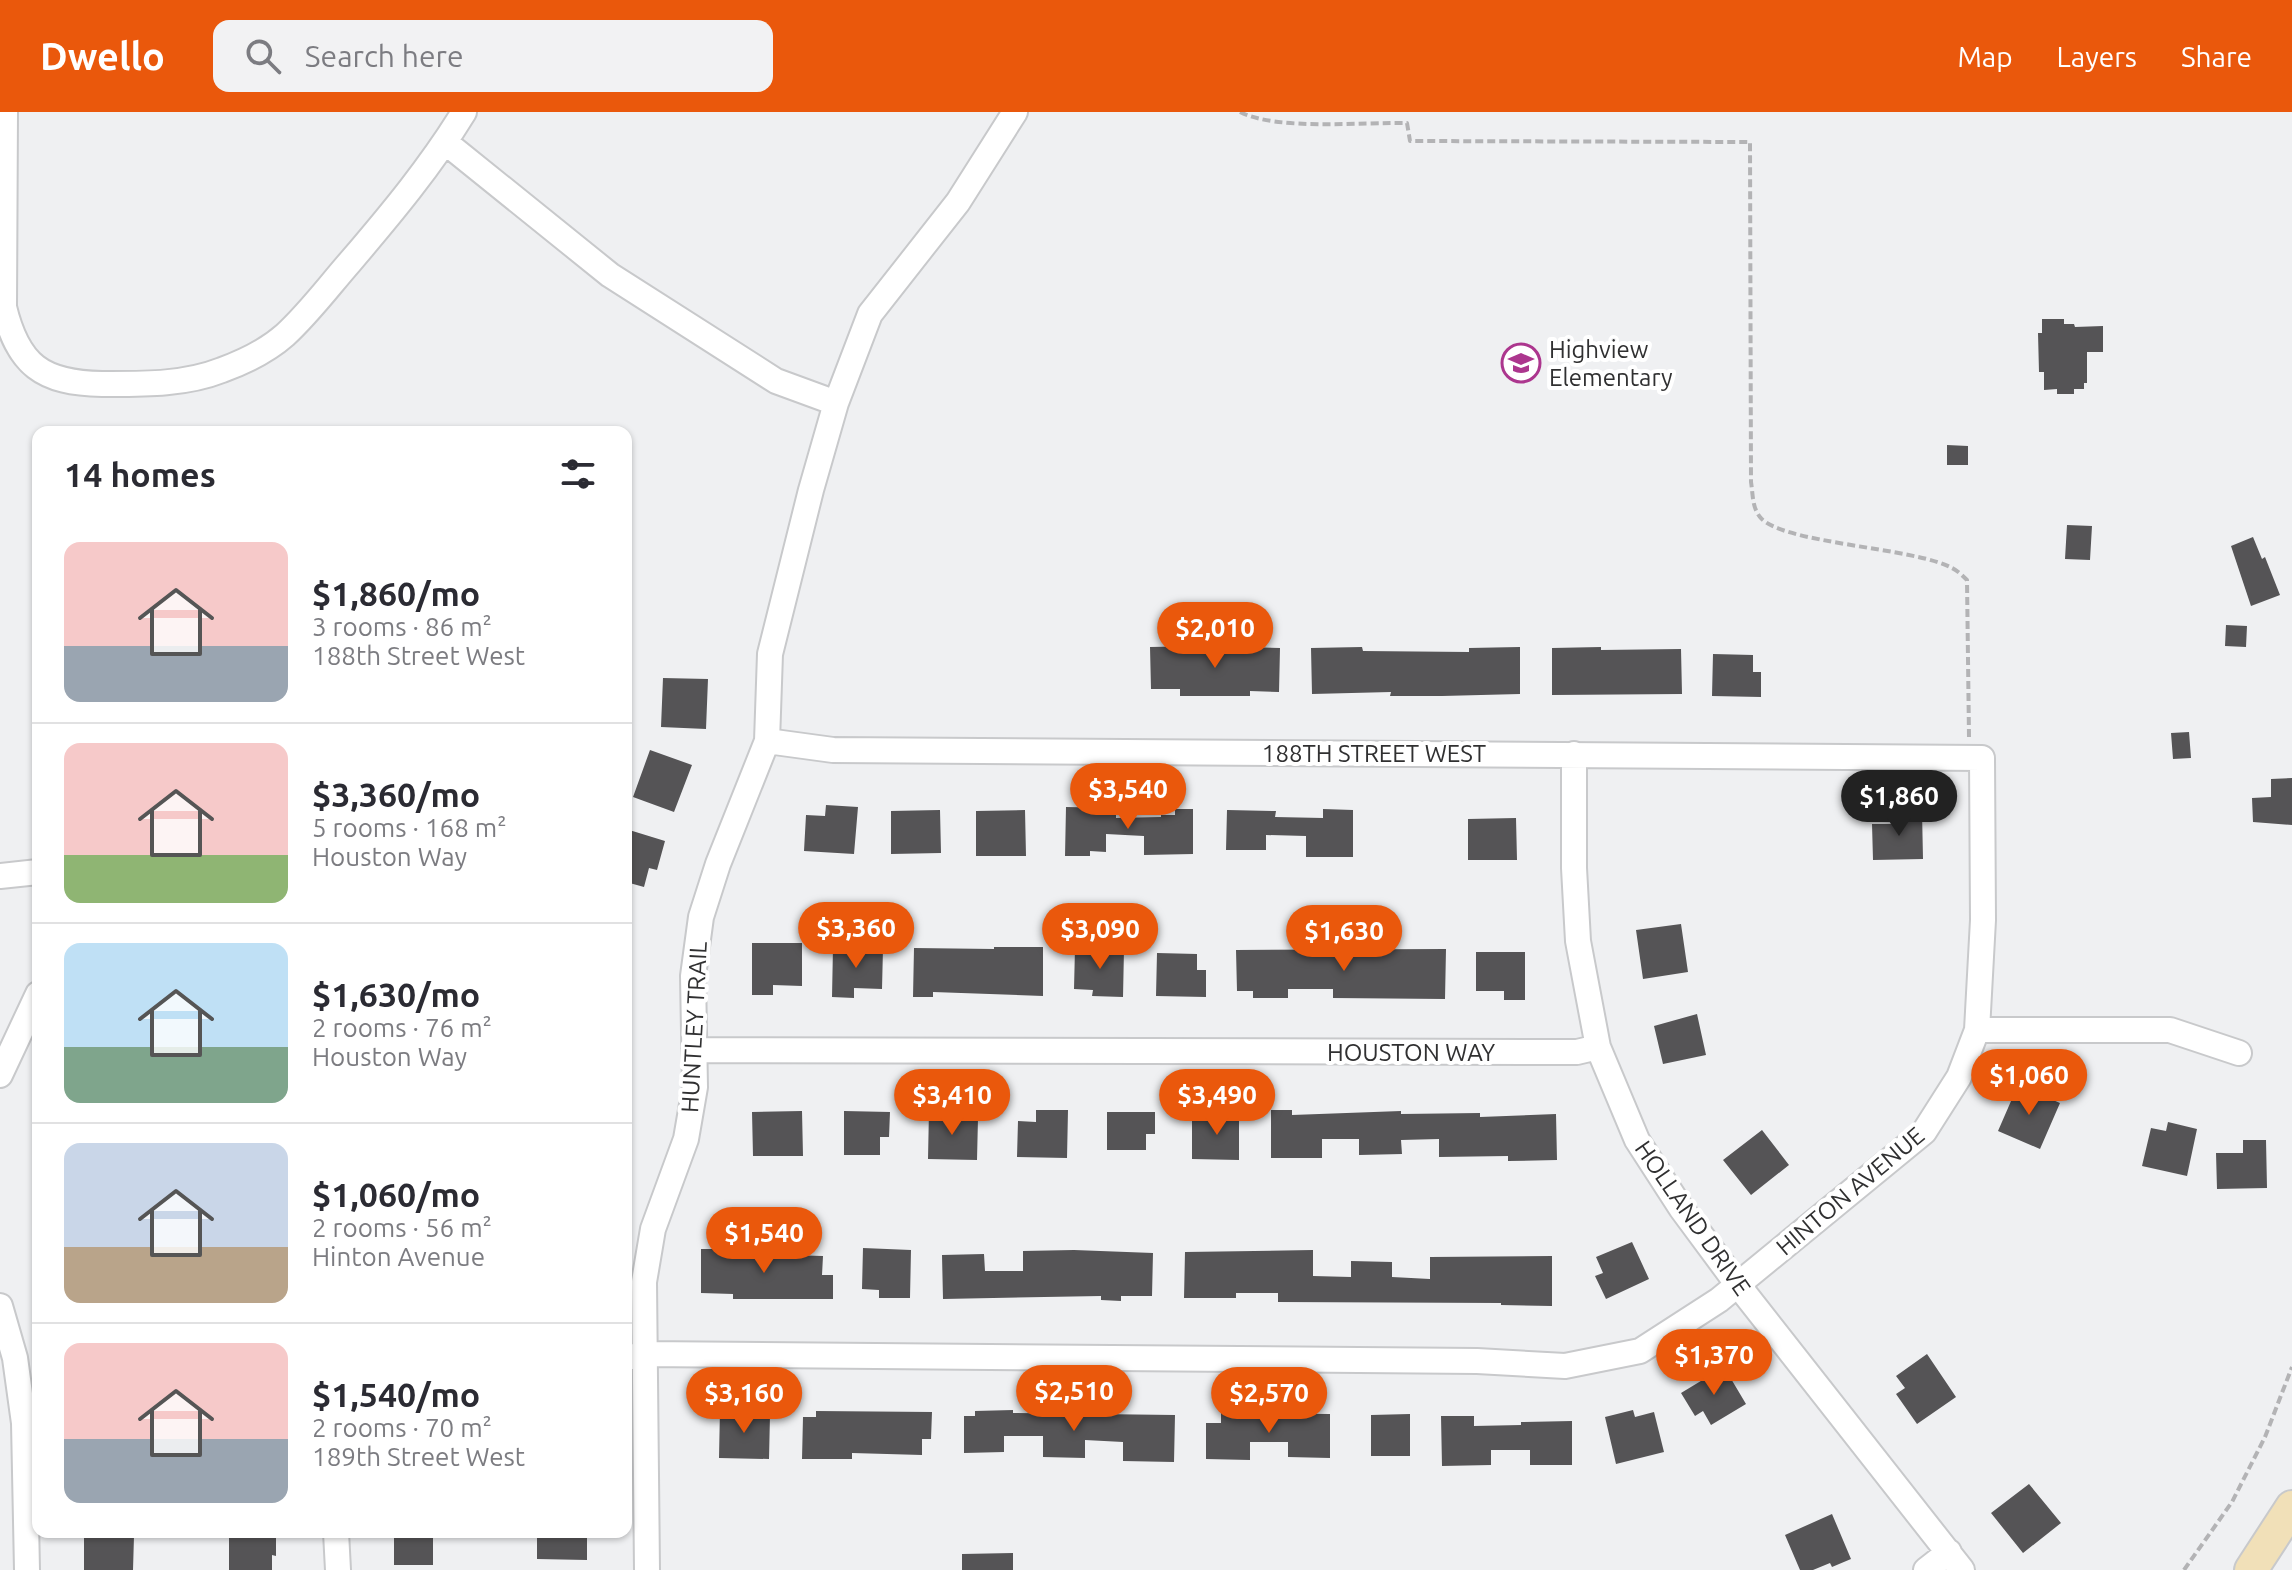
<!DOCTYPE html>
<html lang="en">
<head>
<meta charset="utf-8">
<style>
  body { margin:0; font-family:Ubuntu,sans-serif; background:#f2f2f3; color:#2b2b33; height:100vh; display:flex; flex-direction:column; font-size:30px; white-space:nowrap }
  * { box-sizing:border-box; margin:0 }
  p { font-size:26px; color:#7c7c81 }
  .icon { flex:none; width:44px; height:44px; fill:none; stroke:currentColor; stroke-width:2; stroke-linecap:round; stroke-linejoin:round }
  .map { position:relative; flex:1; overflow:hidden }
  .panel { position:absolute; left:32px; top:314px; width:600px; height:1112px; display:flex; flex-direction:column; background:#fff; border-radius:16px; box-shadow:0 2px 6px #0004 }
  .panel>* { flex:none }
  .price { position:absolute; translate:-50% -68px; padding:0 18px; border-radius:28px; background:#ea580c; color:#fff; font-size:26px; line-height:52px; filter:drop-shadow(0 2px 4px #0008) }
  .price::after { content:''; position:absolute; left:50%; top:48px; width:24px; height:18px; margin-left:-12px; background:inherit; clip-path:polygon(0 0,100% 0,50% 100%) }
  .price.selected { background:#222; color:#fff }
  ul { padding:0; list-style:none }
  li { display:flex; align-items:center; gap:24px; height:200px; padding:0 32px }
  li+li { border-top:2px solid #e1e1e2 }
  li span { display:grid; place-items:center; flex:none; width:224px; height:160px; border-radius:16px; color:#555 }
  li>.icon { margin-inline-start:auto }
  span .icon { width:96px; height:96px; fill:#fffc; stroke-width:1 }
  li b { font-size:34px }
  h2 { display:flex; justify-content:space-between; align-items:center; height:96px; padding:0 32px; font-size:34px }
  header { display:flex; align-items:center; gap:48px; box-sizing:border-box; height:112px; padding:0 40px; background:#ea580c; color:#fff }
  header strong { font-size:38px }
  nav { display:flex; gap:44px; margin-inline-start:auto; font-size:28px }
  .search { width:560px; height:72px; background:#f2f2f3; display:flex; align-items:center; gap:20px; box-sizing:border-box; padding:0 28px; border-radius:16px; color:#7c7c81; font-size:30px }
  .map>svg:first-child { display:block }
</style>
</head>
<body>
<header>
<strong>Dwello</strong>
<div class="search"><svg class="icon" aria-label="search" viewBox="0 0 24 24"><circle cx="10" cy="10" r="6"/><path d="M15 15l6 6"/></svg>Search here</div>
<nav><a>Map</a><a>Layers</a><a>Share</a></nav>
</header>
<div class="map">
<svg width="2292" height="1458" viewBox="0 0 2292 1458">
  <rect width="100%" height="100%" fill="#eff0f2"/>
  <!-- building -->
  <path fill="#555456" d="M2042,207H2064V212H2074L2075,215L2103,214V240H2087V271H2084V277H2074V282H2057V277L2044,278V260H2039L2038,221H2042Z
    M1947,333L1968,334V353H1947Z
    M2067,413L2092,414L2090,448L2065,447Z
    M2253,425L2262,447L2265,445L2280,483L2251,494L2231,434Z
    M2226,513L2247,514L2246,535L2225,534Z
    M1203,534L1280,536L1279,580L1250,579V584H1180V577H1151L1150,535Z
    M1362,535L1363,539L1469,540V536L1520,535V582L1442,584H1390L1391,580L1312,582L1311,536Z
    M1601,535V538L1681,537L1682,582L1552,583V536Z
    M1713,542L1753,543V560H1761V585L1712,584Z
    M663,566L708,567L706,617L661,615Z
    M2189,620L2191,646L2173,647L2171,621Z
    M650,638L692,653L674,700L633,685Z
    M2292,666V713L2253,710L2252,686L2271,685V667Z
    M826,693L858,695L854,742L804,739L806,703L825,704Z
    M1066,695L1116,696V706L1161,705V703H1175V697H1193V742L1144,743V724L1106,722V740L1090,739V744H1065Z
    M1323,697L1353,698V745H1306V724L1266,723V738H1226L1227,698L1276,699L1275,705L1323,706Z
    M940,698L941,741L891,742V699Z
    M1025,698L1026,744H976V699Z
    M1899,699H1922L1923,747L1873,748L1872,712H1899Z
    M1516,706L1517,748H1468V707Z
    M626,717L665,729L657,758L649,756L644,775L626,770Z
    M1681,812L1688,860L1643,867L1636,818Z
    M752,831H802V874L773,873V883H752Z
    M833,835L883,836L882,877L854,876V886L832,885Z
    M994,835H1043V884L933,880V885H913L914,836L994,837Z
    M1075,836L1124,837L1123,885L1092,884L1093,878L1074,877Z
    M1446,837L1445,887L1333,886V877H1288V886H1253V879H1237L1236,838Z
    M1476,840H1525V888H1504V879H1476Z
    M1157,841L1197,842V858H1206V885L1156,884Z
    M1697,902L1706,943L1663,952L1654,914Z
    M2018,973L2060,991L2040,1037L1998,1019Z
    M929,998H946V1006H978L977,1048L928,1047Z
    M1036,998H1068L1067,1046L1017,1045L1018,1009L1036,1010Z
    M1271,998H1292V1003L1401,999V1002L1480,1001V1005L1556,1002L1557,1048L1508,1049V1044L1439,1045V1027L1401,1028L1402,1042L1359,1043V1027H1322V1046H1271Z
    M802,999L803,1044H753L752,1000Z
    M844,999L890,1000L889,1025H880V1043H844Z
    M1209,999H1239V1048L1192,1047V1008H1209Z
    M1107,1000H1155V1022H1146V1038H1107Z
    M2168,1010L2197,1017L2187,1064L2142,1054L2151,1016L2166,1019Z
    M1762,1018L1789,1053L1751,1083L1723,1048Z
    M2243,1028H2266L2267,1076L2217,1077L2216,1041H2243Z
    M1632,1130L1649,1167L1606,1187L1595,1164L1603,1161L1596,1145Z
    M863,1136L911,1138L910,1186H879V1178L862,1177Z
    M701,1137H753V1142L823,1144L822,1163H833V1187H733V1182L701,1181Z
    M1074,1138L1153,1141L1152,1184H1121V1189L1101,1188V1184L943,1187L942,1143L984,1142L985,1159H1023V1139Z
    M1313,1138V1164L1351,1165V1149L1392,1150V1165L1430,1167V1145L1552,1144V1194L1501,1193V1191L1278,1190V1181H1236V1186H1184L1185,1140Z
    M1927,1242L1956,1285L1917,1312L1896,1282L1905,1276L1896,1264Z
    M1724,1255L1746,1292L1711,1313L1703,1299L1695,1304L1681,1281Z
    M720,1297H741V1303H770L769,1347L719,1346Z
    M1013,1298V1301L1175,1303L1174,1350L1123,1349V1330L1085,1328V1346L1043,1345V1324H1004V1340L964,1341V1304H975V1299Z
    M1633,1298L1635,1305L1654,1300L1664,1340L1616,1352L1605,1305Z
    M816,1299L932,1300L931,1327H922V1343L852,1341V1347H802L803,1305H816Z
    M1221,1301L1330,1302V1346L1288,1345V1330H1250V1348L1206,1347V1311H1221Z
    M1410,1302V1344H1371V1303Z
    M1441,1304H1474V1314L1521,1313V1310L1572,1309V1353H1530V1338H1491V1353L1442,1354Z
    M2029,1372L2061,1411L2023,1441L1991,1401Z
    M1832,1402L1851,1447L1832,1455L1830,1451L1813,1458H1800L1785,1423Z
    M394,1420H433V1453H394Z
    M537,1420H587V1448L537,1447Z
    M84,1423L134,1424L133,1458H84Z
    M229,1423L276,1424V1444L272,1443V1458H229Z
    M1013,1441V1458H962V1442Z"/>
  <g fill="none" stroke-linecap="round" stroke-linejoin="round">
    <!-- street casing -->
    <g stroke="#c8c9cb" stroke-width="28">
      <path id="street" d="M5,0L4,195C18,253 42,271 102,272C142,272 184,273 222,258C244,250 268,238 285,223C309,201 329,174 350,150C391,102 431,54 464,0
        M445,30L610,163L776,269L836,291
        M1574,642V756L1578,829L1598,935L1637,1028L1681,1096L1738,1173L1962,1458
        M0,764L38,760
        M1977,918H2170L2239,941
        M695,938L1577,940L1598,935
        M0,963L38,882
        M0,1194L15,1246L24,1311L27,1458
        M626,1246L643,1242L1477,1249L1565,1254L1640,1239L1719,1188L1924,1020L1959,965L1977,918L1983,808L1982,646L833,638L767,629
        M336,1420L338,1458
        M647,1458L644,1170L653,1117L686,1027L695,975L693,864L701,805L718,752L767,629L770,542L811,378L836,291L870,202L958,90L1015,0
        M1926,1458L1949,1440"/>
    </g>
    <!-- secondary casing -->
    <g stroke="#c8c9cb" stroke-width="36">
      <path id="secondary" d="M2251,1458L2292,1395"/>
    </g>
    <!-- path -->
    <path stroke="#b3b3b5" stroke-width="4" stroke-dasharray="8 4" stroke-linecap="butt" d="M1240,0C1278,19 1362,10 1407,11L1410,29L1750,30L1751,370C1753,382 1752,395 1760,405C1781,432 1914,435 1952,456C1958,459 1963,464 1967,468L1969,625
      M2184,1458L2232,1390L2265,1325L2292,1255"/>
    <!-- street -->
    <use href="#street" stroke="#fff" stroke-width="24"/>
    <!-- secondary -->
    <use href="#secondary" stroke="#f1e0b8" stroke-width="32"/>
  </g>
  <!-- icons -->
  <defs>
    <g id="school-ring" transform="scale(2)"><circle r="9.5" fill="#fff" stroke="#ac368e" stroke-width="1.5"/><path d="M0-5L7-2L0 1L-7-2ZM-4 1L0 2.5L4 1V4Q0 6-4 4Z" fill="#ac368e"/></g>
  </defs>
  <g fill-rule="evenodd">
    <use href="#school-ring" x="1521" y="251"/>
  </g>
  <g text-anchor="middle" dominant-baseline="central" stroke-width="8" stroke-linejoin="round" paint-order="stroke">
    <!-- poi labels -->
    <g font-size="24" fill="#303031" stroke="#fff" text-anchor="start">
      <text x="1549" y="237">Highview<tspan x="1549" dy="28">Elementary</tspan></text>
    </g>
    <!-- street labels -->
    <g font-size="24" fill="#303031" stroke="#fff">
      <text x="1374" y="641">188TH STREET WEST</text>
      <text transform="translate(694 915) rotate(-87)">HUNTLEY TRAIL</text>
      <text x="1411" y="940">HOUSTON WAY</text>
      <text transform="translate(1850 1079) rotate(-40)">HINTON AVENUE</text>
      <text transform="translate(1693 1106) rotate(55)">HOLLAND DRIVE</text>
    </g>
  </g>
</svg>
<b class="price" style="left:1215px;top:558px">$2,010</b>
<b class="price" style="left:1128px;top:719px">$3,540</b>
<b class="price selected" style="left:1899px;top:726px">$1,860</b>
<b class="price" style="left:856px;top:858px">$3,360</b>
<b class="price" style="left:1100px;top:859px">$3,090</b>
<b class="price" style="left:1344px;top:861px">$1,630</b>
<b class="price" style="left:2029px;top:1005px">$1,060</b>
<b class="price" style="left:952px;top:1025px">$3,410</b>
<b class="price" style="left:1217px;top:1025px">$3,490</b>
<b class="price" style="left:764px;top:1163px">$1,540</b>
<b class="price" style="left:1714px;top:1285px">$1,370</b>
<b class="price" style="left:1074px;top:1321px">$2,510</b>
<b class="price" style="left:744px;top:1323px">$3,160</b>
<b class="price" style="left:1269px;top:1323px">$2,570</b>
<section class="panel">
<h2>14 homes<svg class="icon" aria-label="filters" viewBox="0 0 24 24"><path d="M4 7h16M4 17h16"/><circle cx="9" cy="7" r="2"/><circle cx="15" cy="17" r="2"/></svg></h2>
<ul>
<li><span style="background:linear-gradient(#f6c9c9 65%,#9aa5b1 0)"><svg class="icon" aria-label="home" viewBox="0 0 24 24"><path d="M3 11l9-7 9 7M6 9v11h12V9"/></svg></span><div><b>$1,860/mo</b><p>3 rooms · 86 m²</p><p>188th Street West</p></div></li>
<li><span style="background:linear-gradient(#f6c9c9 70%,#8fb573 0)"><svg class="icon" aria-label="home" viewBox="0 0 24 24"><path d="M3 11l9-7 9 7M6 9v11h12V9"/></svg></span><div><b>$3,360/mo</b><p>5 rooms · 168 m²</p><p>Houston Way</p></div></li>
<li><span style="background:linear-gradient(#bfe0f5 65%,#7fa58c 0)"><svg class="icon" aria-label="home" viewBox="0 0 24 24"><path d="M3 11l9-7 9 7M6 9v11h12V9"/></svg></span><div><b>$1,630/mo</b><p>2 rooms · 76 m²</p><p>Houston Way</p></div></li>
<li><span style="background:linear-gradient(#c9d6e8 65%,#b9a48a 0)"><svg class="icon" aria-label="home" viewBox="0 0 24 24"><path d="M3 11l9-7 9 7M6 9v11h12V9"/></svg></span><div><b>$1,060/mo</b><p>2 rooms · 56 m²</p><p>Hinton Avenue</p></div></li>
<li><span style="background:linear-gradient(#f6c9c9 60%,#9aa5b1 0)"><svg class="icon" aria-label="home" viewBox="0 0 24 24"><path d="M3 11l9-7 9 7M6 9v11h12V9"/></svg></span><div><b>$1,540/mo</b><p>2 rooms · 70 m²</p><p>189th Street West</p></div></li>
</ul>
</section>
</div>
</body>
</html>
